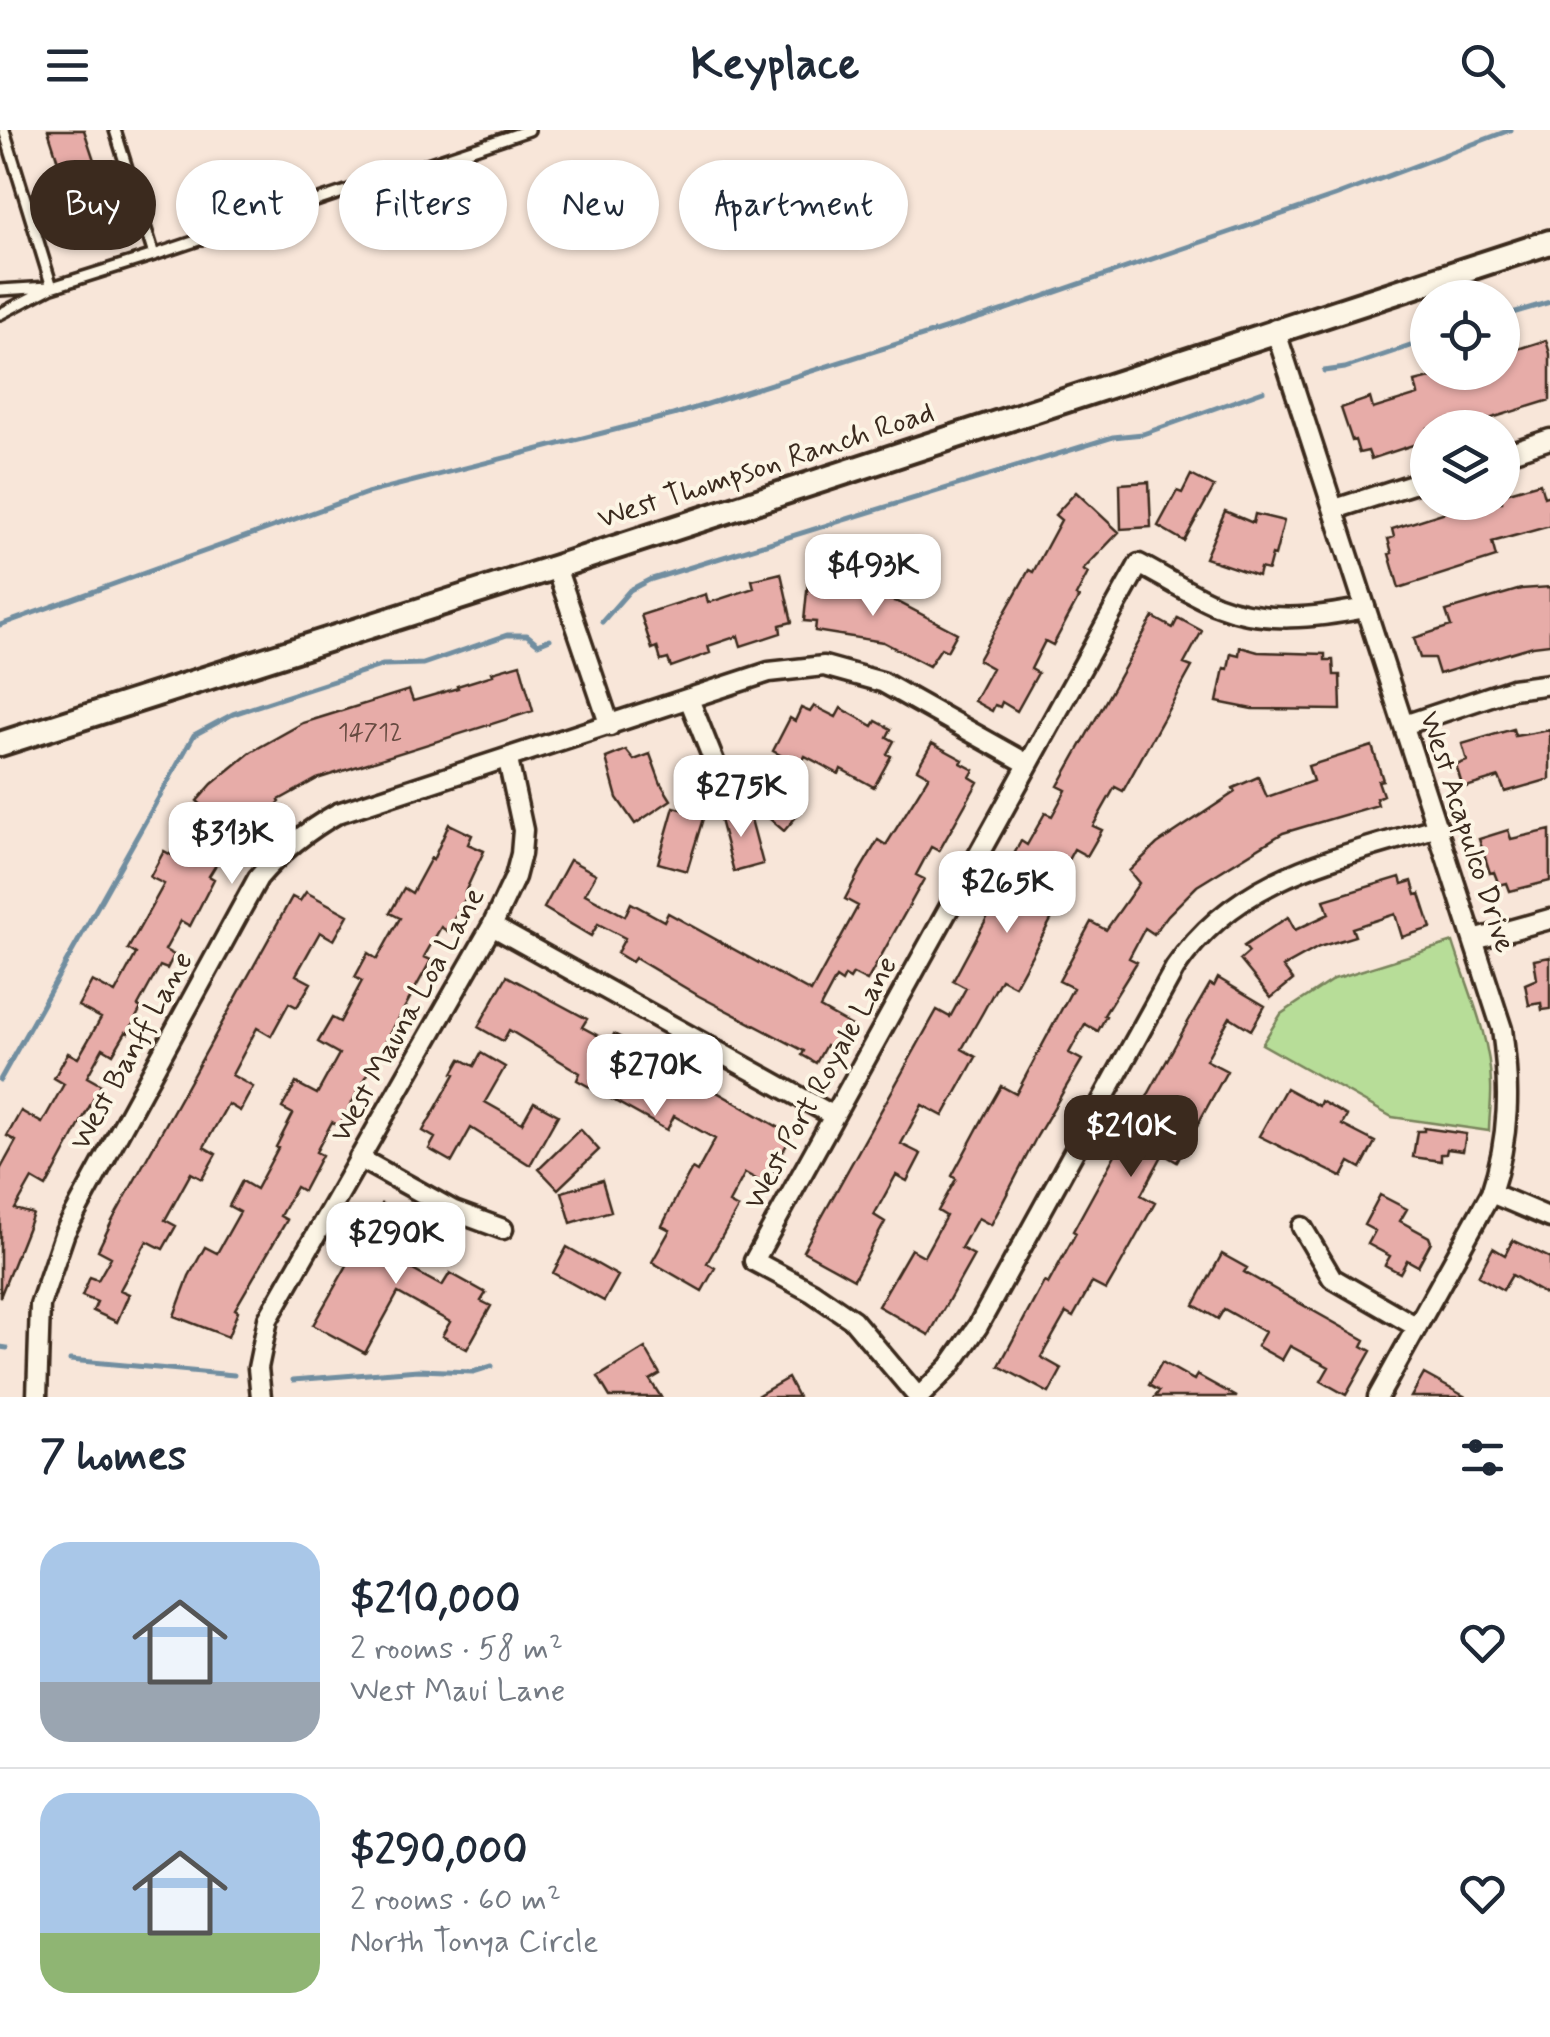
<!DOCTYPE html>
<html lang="en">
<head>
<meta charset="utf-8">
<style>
  body { margin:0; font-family:Mynerve,sans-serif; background:#f6f6f7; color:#1f2937; height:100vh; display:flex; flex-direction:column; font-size:38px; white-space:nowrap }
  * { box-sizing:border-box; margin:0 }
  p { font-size:32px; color:#747a83 }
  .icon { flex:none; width:55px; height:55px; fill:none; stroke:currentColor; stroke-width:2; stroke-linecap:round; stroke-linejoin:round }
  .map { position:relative; height:1267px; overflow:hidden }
  .details { display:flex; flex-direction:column; background:#fff; flex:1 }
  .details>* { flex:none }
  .top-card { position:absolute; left:30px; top:30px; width:1000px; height:90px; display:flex; gap:20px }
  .fabs { position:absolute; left:1410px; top:150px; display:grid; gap:20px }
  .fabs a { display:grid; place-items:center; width:110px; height:110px; border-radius:50%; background:#fff; box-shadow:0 2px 8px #0004; font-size:50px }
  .price { position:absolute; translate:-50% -85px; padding:0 22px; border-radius:20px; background:#fff; color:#222; font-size:32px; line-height:65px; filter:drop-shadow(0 2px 5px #0008) }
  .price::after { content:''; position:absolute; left:50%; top:60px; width:30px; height:22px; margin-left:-15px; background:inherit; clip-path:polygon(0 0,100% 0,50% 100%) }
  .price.current { background:#3b2a1e; color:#fff }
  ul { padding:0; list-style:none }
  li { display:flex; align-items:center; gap:30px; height:250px; padding:0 40px }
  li+li { border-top:2px solid #e0e1e3 }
  li span { display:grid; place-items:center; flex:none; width:280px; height:200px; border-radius:30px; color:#555 }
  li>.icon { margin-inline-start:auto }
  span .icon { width:120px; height:120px; fill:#fffc; stroke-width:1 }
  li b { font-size:42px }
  h2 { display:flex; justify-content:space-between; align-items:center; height:120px; padding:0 40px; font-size:42px }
  .pill { padding:0 35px; border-radius:45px; background:#fff; box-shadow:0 2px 8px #0004; font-size:35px; line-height:90px }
  .pill.current { background:#3b2a1e; color:#fff }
  header { display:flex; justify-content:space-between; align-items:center; height:130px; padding:0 40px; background:#fff; font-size:45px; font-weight:700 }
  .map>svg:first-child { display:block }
</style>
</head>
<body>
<header><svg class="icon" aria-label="menu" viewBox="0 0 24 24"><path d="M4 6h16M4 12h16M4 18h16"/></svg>Keyplace<svg class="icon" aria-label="search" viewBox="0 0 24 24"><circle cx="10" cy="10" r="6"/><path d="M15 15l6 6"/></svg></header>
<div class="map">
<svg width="1550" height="1267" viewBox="0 0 1550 1267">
  <rect width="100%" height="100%" fill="#f8e6d9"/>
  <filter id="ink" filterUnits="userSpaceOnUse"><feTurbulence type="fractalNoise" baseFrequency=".01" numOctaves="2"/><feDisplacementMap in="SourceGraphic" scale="20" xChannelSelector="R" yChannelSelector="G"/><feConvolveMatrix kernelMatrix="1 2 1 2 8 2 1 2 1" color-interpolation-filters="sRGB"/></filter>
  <g filter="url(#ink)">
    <!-- green -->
    <path fill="#b7dd98" stroke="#79845b" stroke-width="2.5" d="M1453,812C1467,857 1490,906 1491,954C1492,970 1489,986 1489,1001L1392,987L1262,914L1281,884L1334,849Z"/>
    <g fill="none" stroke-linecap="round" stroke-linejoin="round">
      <!-- stream -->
      <path stroke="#718ea0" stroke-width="5" d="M1502,186L1550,172
        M1324,241L1345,238L1428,210
        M602,492L630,460L649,450L1113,307L1143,304L1263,261
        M0,495L367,363L673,285L1004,180L1335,66L1510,0
        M0,950L194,605L233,584L383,535L423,534L507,505H527L538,514L550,509
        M0,1217L7,1218
        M70,1230L234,1245
        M293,1250L418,1240L473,1242L492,1236"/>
    </g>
    <!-- building -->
    <path fill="#e7aca8" stroke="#3b2a1e" stroke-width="2.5" d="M48,0H84L95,33L62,44Z
      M1546,210L1550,224V270L1460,298H1428V310L1371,329L1368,321L1359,323L1355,310L1352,311L1341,278L1370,268L1373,279L1418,265L1415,252L1454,242H1502V224Z
      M1191,345L1214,357L1184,411L1158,396L1177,361L1182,363Z
      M1149,352L1151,397L1121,399L1120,354Z
      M1540,353L1544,367L1550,365V396L1492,412L1496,427L1399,458L1389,424L1392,423L1388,409L1394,407L1392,399L1477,372H1502V364Z
      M1076,362L1119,402L1083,440L1088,443L1076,466L1079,467L1053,515L1045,511L1031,539L1038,543L1017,581L1002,572L1000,577L995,575L992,581L974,571L992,538L978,530L1029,440L1033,442L1061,390L1055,385Z
      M1225,381L1253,393L1255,384L1284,391L1275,426L1272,425L1268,440L1260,438L1258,446L1205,428Z
      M809,441L840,444L838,459L898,472L957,503L947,521L941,518L929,536L883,512L815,501L816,492L804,491Z
      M781,443L792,492L780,495L781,503L741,516L738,506L708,516L710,523L671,537L668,529L661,531L657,517L652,519L641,485L706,464L708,473L754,458L752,450Z
      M1550,457V514L1533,516L1439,544L1434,528H1420L1414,508L1451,496L1446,481L1521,459Z
      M1153,487L1173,498L1178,488L1202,501L1184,534L1192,537L1123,661L1115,657L1093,696L1102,700L1087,726L1074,719L1053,758L1065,764L1015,856L1001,849L983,882L962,919L976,927L943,986L922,975L901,1014L921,1024L907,1051L896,1045L874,1085L885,1092L854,1149L803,1121L937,880L950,887L966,858L953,851L1018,730L1012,728L1021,711L1027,715L1045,683L1052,686L1066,660L1058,656Z
      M1240,517L1258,522L1325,524V530H1333L1334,545H1340L1341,580L1252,579L1217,572L1224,538L1228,539L1231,523L1239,525Z
      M520,534L533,581L317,649L279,670L280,672L268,682L266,680L240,709L235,704L209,746L214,749L190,796L181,791L165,820L174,825L167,839L160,836L138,876L141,878L128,903L126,902L113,924L103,918L87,947L101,955L46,1057L32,1049L15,1079L33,1084L0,1167V1040L16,1011L7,1006L21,981L42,993L64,954L54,948L68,923L78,928L101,888L78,876L92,851L115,863L136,824L128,819L164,754L150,747L164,721L177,728L187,710L195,714L213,685L197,671L212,654L251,622L303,593L409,560L413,571L458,558L457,556L493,545L492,542Z
      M814,576L836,587L841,578L873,596L876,591L891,599L887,607L894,611L887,624L891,626L874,657L841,639L839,644L805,626L800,636L773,621L790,588L795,591L801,578L810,582Z
      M1513,599L1515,606L1550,600V649L1505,662L1499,647L1463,658L1456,635L1467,631L1462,614Z
      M932,613L963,630L961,633L974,640L970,647L978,652L939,721L931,717L916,745L924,749L867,851L853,844L850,849L845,846L842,852L836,848L820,878L852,896L838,922L826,915L816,933L802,925L804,921L699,866L635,828L632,832L617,823L625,808L598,794L591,806L544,778L570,730L596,744L585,764L625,786L631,773L664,791L668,783L811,862L858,776L845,769L859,742L878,710L886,715L929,646L917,639Z
      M1372,616L1383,650L1378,651L1383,665L1376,668L1378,675L1283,703L1197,756L1168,785L1154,804L1145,798L1129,828L1137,832L1104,885L1106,886L1098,901L1085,894L1069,923L1082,930L1037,1006L991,1095L978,1088L961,1118L974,1125L929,1205L878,1176L911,1119L924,1126L946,1086L938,1081L956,1049L952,1046L989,977L1001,956L1016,964L1073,858L1059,851L1091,792L1106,800L1139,753L1129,741L1157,714L1235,662L1233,658L1258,647L1267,667L1313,651L1308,636Z
      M626,620L634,630L650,624L661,654L671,670L635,694L617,668L606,628Z
      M761,660L773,670L780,661L802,680L784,701L750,672Z
      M674,677L704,685L687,741L658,733Z
      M748,678L763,734L734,742L719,686Z
      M449,694L472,705L468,714L484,721L465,762L468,764L447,801L441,797L424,827L431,830L339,996L332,992L316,1022L322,1025L303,1061L296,1057L280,1086L287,1090L235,1179L238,1181L228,1207L174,1186L189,1146L205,1117L217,1123L240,1082L229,1076L242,1051L256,1059L278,1018L276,1017L293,984L282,978L296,953L317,964L339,924L318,912L332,888L340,892L362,851L355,847L368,823L377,829L400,788L390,783L404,758L412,763L431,728L433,730Z
      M1508,700L1511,709L1550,700V751L1510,761L1507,753L1499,755L1494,742L1490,743L1479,709Z
      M1400,747L1402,754L1412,751L1416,765L1420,764L1431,798L1402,807L1395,784L1352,798L1355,806L1319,817L1283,837L1293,850L1271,868L1240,830L1249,822L1244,816L1288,787L1295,800L1329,784L1324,770Z
      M306,762L348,785L334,810L320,802L296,845L311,853L297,877L289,873L271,906L257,898L232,945L253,957L240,981L228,974L204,1017L216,1024L202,1049L191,1043L165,1090L176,1096L163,1119L147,1111L120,1160L129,1164L117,1192L93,1181L97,1172L82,1166L90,1147L98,1150L111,1127L98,1120L112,1091L292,767L300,771Z
      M1550,827V879L1542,880L1541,873L1529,875L1525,854L1537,849L1534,830Z
      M507,846L587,889L582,897L610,912L614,904L653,925L648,933L676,949L680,941L792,1005L765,1054L745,1043L729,1073L738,1078L707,1133L715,1138L702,1161L652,1132L670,1100L662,1096L678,1064L692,1039L697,1042L715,1009L674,986L667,1000L577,950L580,943L509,900L503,911L478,897Z
      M1218,848L1265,876L1251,900L1230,887L1206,930L1227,941L1177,1032L1163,1024L1141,1065L1155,1073L1117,1141L1106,1160L1092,1153L1073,1187L1066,1183L1041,1227L1062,1239L1049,1263L999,1236L1044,1152L1048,1154L1076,1103L1073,1101L1188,892L1210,854L1214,856Z
      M481,923L505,937L485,972L522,993L534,972L558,985L530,1035L471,998L452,1032L429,1019L435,1008L423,1001L455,944L453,943L461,929L474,936Z
      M1286,958L1319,976L1321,971L1347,986L1342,995L1375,1012L1361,1038L1350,1032L1342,1047L1259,1006Z
      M1424,998L1466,1004L1463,1021L1447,1019L1446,1024H1441V1031L1413,1027L1417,1001H1424Z
      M580,999L599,1020L558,1059L539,1039Z
      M602,1050L611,1081L571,1093L562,1062Z
      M1380,1065L1407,1079L1400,1091L1429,1107L1431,1112L1418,1136L1407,1130L1400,1143L1385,1135L1390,1126L1368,1114L1375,1101L1364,1095Z
      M382,1074L431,1101L411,1139L442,1156L450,1143L486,1163L481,1171L491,1176L467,1219L442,1206L450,1192L398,1163L365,1223L313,1195Z
      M1513,1110L1550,1128V1167L1512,1145L1503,1160L1478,1146L1493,1118L1505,1125Z
      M567,1117L618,1146L604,1171L553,1143Z
      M1222,1124L1247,1138L1244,1142L1365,1210L1362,1216L1371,1221L1346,1265L1321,1251L1329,1237L1290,1216L1282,1230L1257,1216L1265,1202L1224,1179L1218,1189L1194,1175Z
      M645,1218L660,1244L650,1250L661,1267H610L598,1247Z
      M1162,1232L1194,1250L1197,1245L1237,1267H1155L1159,1261L1149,1255Z
      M1424,1244L1466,1267H1411Z
      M788,1248L798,1267H755Z"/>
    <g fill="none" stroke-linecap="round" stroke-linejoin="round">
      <!-- lane casing -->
      <g stroke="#3b2a1e" stroke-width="16">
        <path id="lane" d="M4,0L52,157
          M154,125L529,0
          M0,160L49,157
          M0,184L52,157L154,125L115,0"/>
      </g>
      <!-- street casing -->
      <g stroke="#3b2a1e" stroke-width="25">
        <path id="street" d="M1275,199L1502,899C1510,957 1510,1006 1491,1063L1378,1267
          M1502,325L1550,309
          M1335,379L1428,349
          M556,437L610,596
          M689,569L715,634
          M1404,595L1512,559L1550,554
          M492,796L834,986
          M1474,810L1550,789
          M359,1028L454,1081L503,1099
          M1491,1063L1550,1088
          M1302,1097L1332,1148L1417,1197
          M37,1267L40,1175L65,1102L258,748C281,721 306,701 338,683L769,542L824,536L882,552L1028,634
          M261,1267L258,1238L268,1189L492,796L515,747L521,724L523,700L508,630
          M918,1267L853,1190L812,1162L754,1131L1139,434C1164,447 1190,464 1216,475C1264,494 1316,488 1365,478
          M919,1267L950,1236L978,1196L1175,838C1238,745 1337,728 1438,697"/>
      </g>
      <!-- secondary casing -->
      <g stroke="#3b2a1e" stroke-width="30">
        <path id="secondary" d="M0,614L556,437L1550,112"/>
      </g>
      <!-- lane -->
      <use href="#lane" stroke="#fcf5e5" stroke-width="9"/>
      <!-- street -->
      <use href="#street" stroke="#fcf5e5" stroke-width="18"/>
      <!-- secondary -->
      <use href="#secondary" stroke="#fcf5e5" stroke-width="22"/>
    </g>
  </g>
  <g text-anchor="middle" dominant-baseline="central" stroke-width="8" stroke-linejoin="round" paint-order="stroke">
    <!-- number labels -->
    <g font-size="25" fill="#664a40">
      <text x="370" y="603">14712</text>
    </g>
    <!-- street labels -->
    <g font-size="30" fill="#3b2a1e" stroke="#fcf5e5">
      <text transform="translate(766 336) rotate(-18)">West Thompson Ranch Road</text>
      <text transform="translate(1467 702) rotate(72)">West Acapulco Drive</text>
      <text transform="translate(408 885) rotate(-61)">West Mauna Loa Lane</text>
      <text transform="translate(132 921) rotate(-61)">West Banff Lane</text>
      <text transform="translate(821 953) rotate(-61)">West Port Royale Lane</text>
    </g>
  </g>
</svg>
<div class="fabs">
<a><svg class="icon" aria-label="locate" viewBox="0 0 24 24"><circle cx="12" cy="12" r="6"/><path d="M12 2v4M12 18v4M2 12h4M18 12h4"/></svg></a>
<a><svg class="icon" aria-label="layers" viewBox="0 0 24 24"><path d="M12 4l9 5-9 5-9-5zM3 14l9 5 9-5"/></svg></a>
</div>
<b class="price" style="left:873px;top:489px">$493K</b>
<b class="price" style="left:741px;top:710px">$275K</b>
<b class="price" style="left:232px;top:757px">$313K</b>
<b class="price" style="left:1007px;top:806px">$265K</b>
<b class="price" style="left:655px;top:989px">$270K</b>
<b class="price current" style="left:1131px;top:1050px">$210K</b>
<b class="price" style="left:396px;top:1157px">$290K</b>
<div class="top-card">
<a class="pill current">Buy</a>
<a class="pill">Rent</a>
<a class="pill">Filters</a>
<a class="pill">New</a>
<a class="pill">Apartment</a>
</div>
</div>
<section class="details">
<h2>7 homes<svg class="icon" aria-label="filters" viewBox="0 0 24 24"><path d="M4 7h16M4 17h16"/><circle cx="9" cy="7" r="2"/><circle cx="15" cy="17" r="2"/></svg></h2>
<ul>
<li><span style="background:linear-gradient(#a9c7e8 70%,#9aa5b1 0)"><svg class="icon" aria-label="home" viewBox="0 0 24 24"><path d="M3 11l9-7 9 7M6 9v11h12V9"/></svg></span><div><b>$210,000</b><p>2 rooms · 58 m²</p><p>West Maui Lane</p></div><svg class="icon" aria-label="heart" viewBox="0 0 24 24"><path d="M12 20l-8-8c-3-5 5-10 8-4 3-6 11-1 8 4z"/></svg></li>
<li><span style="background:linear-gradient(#a9c7e8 70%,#8fb573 0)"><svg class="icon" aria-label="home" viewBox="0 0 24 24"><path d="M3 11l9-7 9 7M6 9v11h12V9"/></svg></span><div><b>$290,000</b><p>2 rooms · 60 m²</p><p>North Tonya Circle</p></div><svg class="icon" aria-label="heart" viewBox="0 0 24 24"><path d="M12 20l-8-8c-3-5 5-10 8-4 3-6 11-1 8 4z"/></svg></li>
</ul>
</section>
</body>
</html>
